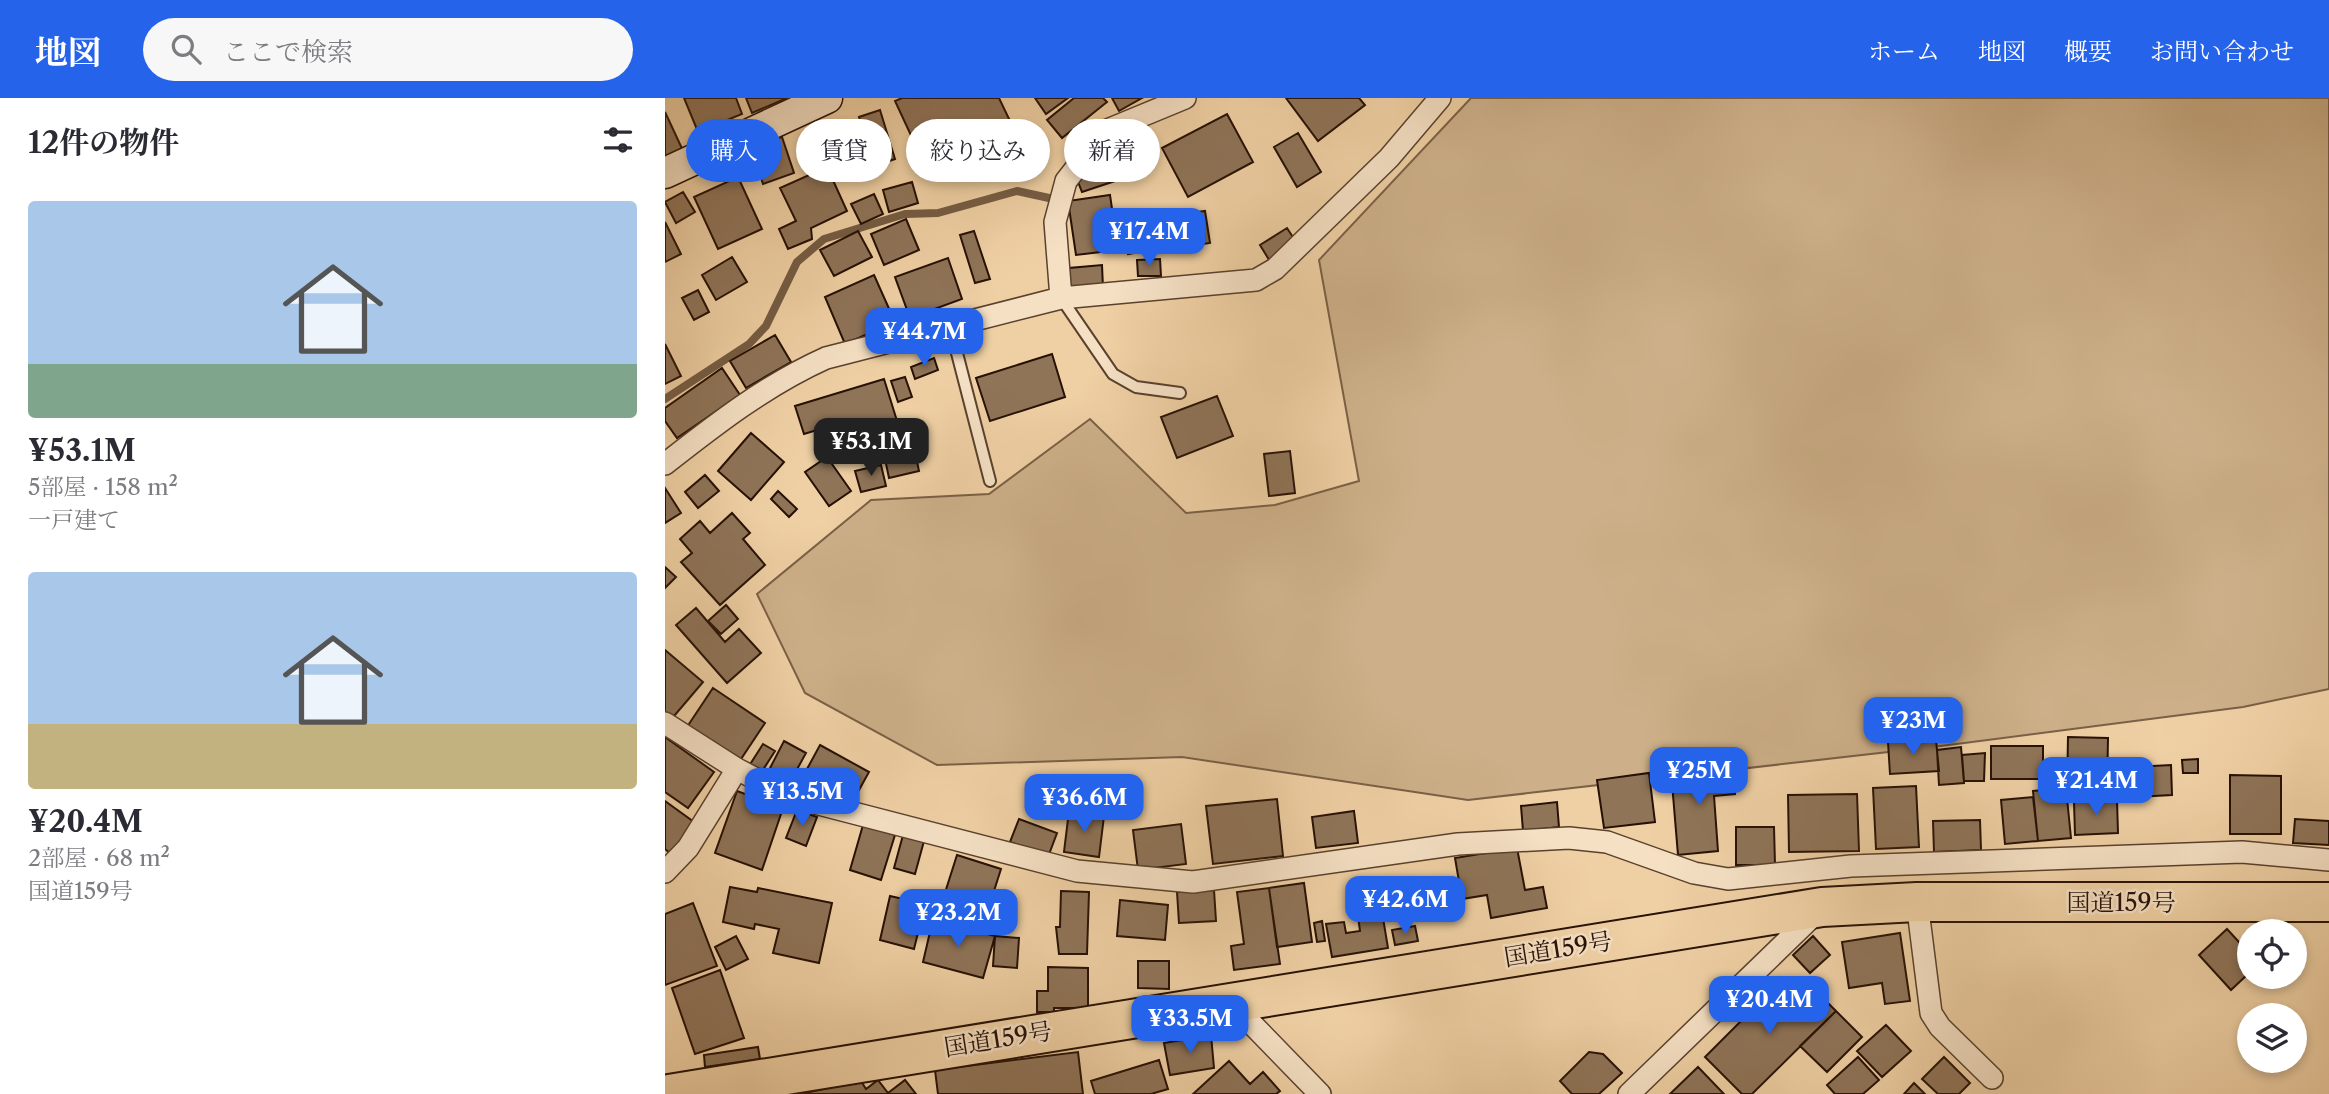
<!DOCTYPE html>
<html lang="ja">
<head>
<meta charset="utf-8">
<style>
  body { margin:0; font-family:"Libre Caslon Text","Noto Serif JP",serif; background:#f7f7f7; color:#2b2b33; height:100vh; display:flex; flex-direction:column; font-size:26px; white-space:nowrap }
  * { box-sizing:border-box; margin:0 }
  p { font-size:23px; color:#7c7c81 }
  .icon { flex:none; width:38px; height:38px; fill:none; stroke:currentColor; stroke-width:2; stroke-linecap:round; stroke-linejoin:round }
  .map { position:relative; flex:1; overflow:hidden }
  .panel { display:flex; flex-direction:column; background:#fff; width:665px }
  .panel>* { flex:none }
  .banner { position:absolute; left:21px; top:21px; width:665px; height:63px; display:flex; gap:14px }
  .buttons { position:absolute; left:1572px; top:821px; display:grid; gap:14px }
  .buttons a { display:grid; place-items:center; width:70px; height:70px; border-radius:50%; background:#fff; box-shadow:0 4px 10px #0003; font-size:35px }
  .price { position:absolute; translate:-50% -60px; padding:0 16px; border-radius:14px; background:#2563eb; color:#fff; font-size:23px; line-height:46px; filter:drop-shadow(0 2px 4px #0008) }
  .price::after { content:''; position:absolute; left:50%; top:42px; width:21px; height:16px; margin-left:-10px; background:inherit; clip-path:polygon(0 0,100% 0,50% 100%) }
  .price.current { background:#222; color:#fff }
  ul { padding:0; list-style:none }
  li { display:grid; align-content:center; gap:14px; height:371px; padding:0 28px }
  li span { display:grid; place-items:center; height:217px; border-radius:7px; color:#555 }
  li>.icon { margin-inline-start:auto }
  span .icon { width:126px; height:126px; fill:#fffc; stroke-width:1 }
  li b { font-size:30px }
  h2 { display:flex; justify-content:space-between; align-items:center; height:84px; padding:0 28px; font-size:30px }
  .chip { padding:0 24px; border-radius:32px; background:#fff; box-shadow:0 4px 10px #0003; font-size:24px; line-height:63px }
  .chip.current { background:#2563eb; color:#fff }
  header { display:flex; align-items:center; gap:42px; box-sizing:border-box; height:98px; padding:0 35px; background:#2563eb; color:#fff }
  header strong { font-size:33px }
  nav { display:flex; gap:38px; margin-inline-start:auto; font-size:24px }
  .search { width:490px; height:63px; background:#f7f7f7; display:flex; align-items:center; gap:18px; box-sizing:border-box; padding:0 24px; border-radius:38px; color:#7c7c81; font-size:26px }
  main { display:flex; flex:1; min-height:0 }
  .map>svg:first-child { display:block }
</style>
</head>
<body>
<header>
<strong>地図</strong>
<div class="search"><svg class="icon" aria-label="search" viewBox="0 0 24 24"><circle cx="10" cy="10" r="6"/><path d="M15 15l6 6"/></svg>ここで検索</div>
<nav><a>ホーム</a><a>地図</a><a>概要</a><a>お問い合わせ</a></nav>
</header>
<main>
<section class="panel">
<h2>12件の物件<svg class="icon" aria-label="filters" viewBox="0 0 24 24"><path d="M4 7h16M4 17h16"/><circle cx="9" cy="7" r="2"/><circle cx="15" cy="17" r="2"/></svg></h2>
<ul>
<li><span style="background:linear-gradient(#a9c7e8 75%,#7fa58c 0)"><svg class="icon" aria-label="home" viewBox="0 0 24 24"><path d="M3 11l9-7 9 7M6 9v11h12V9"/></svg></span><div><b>¥53.1M</b><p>5部屋 · 158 m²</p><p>一戸建て</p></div></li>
<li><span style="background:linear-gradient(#a9c7e8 70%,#c2b280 0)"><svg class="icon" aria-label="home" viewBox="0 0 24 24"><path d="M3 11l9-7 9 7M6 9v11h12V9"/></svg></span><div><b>¥20.4M</b><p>2部屋 · 68 m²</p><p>国道159号</p></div></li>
</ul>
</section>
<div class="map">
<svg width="1664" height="996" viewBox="0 0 1664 996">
  <rect width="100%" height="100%" fill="#efd0a4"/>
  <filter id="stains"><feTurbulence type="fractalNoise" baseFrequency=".00286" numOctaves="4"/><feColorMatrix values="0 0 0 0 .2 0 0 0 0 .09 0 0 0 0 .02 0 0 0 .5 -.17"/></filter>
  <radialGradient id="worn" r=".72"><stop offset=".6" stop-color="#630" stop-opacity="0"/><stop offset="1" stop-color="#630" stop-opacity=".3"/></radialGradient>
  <!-- green -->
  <path fill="#cdb089" stroke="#7a6047" stroke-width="2" d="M806,0H1664V591L1578,609L1276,648L803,702L517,659L272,667L140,595L92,496L206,402L324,396L425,321L521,415L610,407L694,383L654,162Z"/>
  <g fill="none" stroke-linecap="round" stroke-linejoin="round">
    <!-- stream -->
    <path stroke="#765d44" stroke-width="8" d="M0,301L84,246L101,228L132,164L159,141L240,116L273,115L352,93L384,100"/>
  </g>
  <!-- building -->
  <path fill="#8f7458" stroke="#271105" stroke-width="2" d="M19,0H71L77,16L33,34Z
    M81,0H122L87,15Z
    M237,0H334L346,25L306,45L299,32L266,48L270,55L257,61L230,3Z
    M370,0H403L381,16Z
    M409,0H438L442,4L397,40L382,22Z
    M447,0H477L454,13Z
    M621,0H694L700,7L653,43Z
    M215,12L230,61L209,68L194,19Z
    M0,14L20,57L0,65Z
    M562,16L588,64L523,99L497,50Z
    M633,35L656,74L632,89L609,49Z
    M117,39L129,75L98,86L86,49Z
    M453,61L459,80L417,94L410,76Z
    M162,69L182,113L146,130L147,141L123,151L114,131L131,123L115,90Z
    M73,79L97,131L53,151L29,99Z
    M247,84L253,105L224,114L218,92Z
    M18,94L30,114L11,125L0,104Z
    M209,96L218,116L196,126L186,106Z
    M445,97L453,152L411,157L403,103Z
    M540,113L545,145L503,151L498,119Z
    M241,121L254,152L219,167L206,136Z
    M0,124L16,156L0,164Z
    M486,126L491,151L463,156L458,131Z
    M622,130L633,147L606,165L595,147Z
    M193,133L207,159L169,178L155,152Z
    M309,133L325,181L310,185L295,137Z
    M67,159L82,184L51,202L37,177Z
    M283,160L297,201L245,220L230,179Z
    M495,161L496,178H473L472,162Z
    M437,167L438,190L405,193L404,170Z
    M209,177L230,224L180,246L160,199Z
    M33,192L44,214L29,222L17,200Z
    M110,237L126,264L81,290L65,263Z
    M0,246L16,278L0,286Z
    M387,256L400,299L325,323L311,280Z
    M269,260L273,272L250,281L246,269Z
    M57,270L75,297L12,340L0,323V310Z
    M240,279L247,299L233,304L226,283Z
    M219,281L237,339L175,358L165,328L139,336L130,308Z
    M552,298L568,338L512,360L496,319Z
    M86,335L119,364L86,402L53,373Z
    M249,349L254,373L224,380L219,356Z
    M625,353L630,395L604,398L599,356Z
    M162,359L186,393L164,408L140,374Z
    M216,367L221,388L196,394L190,373Z
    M40,377L54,393L33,410L20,394Z
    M0,390L16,415L0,425Z
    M113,393L132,411L124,419L106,401Z
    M67,415L85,435L78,441L100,467L55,507L16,464L27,455L15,441L35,423L45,435Z
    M0,469L11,479L0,490Z
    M61,507L73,521L56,536L43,523Z
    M31,510L60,544L74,531L96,555L62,585L11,527Z
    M0,552L38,584L4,624L0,620Z
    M48,590L100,625L74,664L22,629Z
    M0,639L49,674L23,710L0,694Z
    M1403,639L1443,640L1442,694L1402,693Z
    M1271,642L1274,673L1225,676L1223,644Z
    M119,643L141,655L124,686L103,674Z
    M98,646L110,653L96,675L84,668Z
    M155,647L204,674L183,712L135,684Z
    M1326,648H1378V681H1326Z
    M1296,649L1299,685L1274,687L1272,652Z
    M1320,655L1319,683H1299L1297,657Z
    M1533,661V675H1518L1517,662Z
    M1506,667L1507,697L1470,699L1469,669Z
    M1068,668L1070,696L1049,698L1053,753L1013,757L1006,673Z
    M984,675L990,724L939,730L932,682Z
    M1565,677L1616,678V736H1565Z
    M1251,688L1254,749L1211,751L1208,690Z
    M1401,690L1406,740L1373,743L1368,693Z
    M72,693L118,710L97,772L50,755Z
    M1192,696L1194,753L1124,754L1123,697Z
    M1368,699L1373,743L1340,746L1336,702Z
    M612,701L618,758L548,766L541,708Z
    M1452,702L1453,735L1410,737L1409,704Z
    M0,703L29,724L6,756L0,751Z
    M892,704L894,729L858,733L856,708Z
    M132,712L152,719L141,748L121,740Z
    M404,713L439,718L434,759L399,754Z
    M689,713L693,745L651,750L647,719Z
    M354,721L392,735L383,759L345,744Z
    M1630,721L1664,723V747L1628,745Z
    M1315,722L1316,752L1269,754L1268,723Z
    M516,726L521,766L473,772L468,732Z
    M198,727L230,737L216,782L185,772Z
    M1071,729H1109L1110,767H1071Z
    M238,737L259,743L250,776L229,770Z
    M852,750L860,792L878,789L882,810L826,820L822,797L797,801L790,760Z
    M292,757L336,771L321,818L277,804Z
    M639,785L647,844L612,849L604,790Z
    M65,789L92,794L93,790L167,805L154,865L108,855L114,831L90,826L89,831L58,824Z
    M604,790L615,866L569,872L566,848L579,846L572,794Z
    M549,792L551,823L514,825L512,794Z
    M396,793L424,794L422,856H394L391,829H395Z
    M225,798L260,806L249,851L215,842Z
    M455,802L503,807L500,842L452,838Z
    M28,805L52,868L0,887V816Z
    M717,814L723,850L667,859L661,826L679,824L681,835L695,833L693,818Z
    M268,821L330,838L318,880L258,864Z
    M657,823L660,843L652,844L649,825Z
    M750,828L753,843L730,847L727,832Z
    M1562,831L1584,855V875L1566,892L1534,857Z
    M1235,835L1245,903L1220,906L1217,885L1184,890L1177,844Z
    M71,838L83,861L61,872L50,849Z
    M330,838L354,840L352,870L328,868Z
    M1148,838L1165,857L1145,875L1128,857Z
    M473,863H504V891L473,890Z
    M383,869L423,870V910H389V914H372V893H383Z
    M55,872L79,940L30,956L7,890Z
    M1116,883L1132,899L1144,886L1171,913L1087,996H1077L1040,959Z
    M1171,913L1197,939L1162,974L1135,948Z
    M1221,927L1246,953L1217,979L1192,953Z
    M546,937L549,970L505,977L499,945Z
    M93,949L95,961L40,969L39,957Z
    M413,954L418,996H273L270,972Z
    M924,954L938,956L957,975L934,996H907L895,983Z
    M1193,959L1214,982L1198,996H1170L1162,987Z
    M1279,959L1305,985L1294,996H1273L1257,981Z
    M494,962L503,991L486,996H430L426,983Z
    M564,963L585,986L598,974L615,993L611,996H528Z
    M1033,969L1059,996H1005Z
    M213,982L223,995L240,982L251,996H135L196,983L201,991Z
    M1249,985L1260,996H1239Z"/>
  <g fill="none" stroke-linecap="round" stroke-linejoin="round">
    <!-- lane casing -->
    <g stroke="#59412d" stroke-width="14">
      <path id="lane" d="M396,200L448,276L471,289L515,295
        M285,228L325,383"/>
    </g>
    <!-- street casing -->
    <g stroke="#59412d" stroke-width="24">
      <path id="street" d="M396,200L591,182L610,171L724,60L775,0
        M0,366C51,326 101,287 161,260L396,200L390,124L401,83L440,33L520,0
        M0,625L72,671L123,698L412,773L528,784L793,746L904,740L942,744L1029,775L1063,781L1186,768L1577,754L1664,762
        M0,774L23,750L72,671
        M1252,804L1266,915L1275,929L1327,980
        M578,901L584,923L655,996
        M964,996L1153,813"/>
    </g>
    <!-- secondary casing -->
    <g stroke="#271105" stroke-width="33">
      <path id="secondary" d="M0,75L162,0"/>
    </g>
    <!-- highway casing -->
    <g stroke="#271105" stroke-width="42">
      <path id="highway" d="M4,996L1157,809L1252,804H1664"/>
    </g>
    <!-- lane -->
    <use href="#lane" stroke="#f5e0c4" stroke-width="10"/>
    <!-- street -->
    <use href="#street" stroke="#f5e0c4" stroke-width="21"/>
    <!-- secondary -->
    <use href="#secondary" stroke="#f5e0c4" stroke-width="30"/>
    <!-- highway -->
    <use href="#highway" stroke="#efd0a4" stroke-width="38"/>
  </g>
  <g text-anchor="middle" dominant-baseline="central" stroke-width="5" stroke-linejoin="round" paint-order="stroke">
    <!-- street labels -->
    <g font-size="24" fill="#271105" stroke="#f5e0c4">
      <text x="1456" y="804">国道159号</text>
      <text transform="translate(893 851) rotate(-9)">国道159号</text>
      <text transform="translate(333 941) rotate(-9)">国道159号</text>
    </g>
  </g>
  <rect width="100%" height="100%" filter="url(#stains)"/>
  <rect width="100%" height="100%" fill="url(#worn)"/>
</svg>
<div class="buttons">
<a><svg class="icon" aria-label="locate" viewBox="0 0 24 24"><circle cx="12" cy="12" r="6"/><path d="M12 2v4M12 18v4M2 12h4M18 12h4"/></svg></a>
<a><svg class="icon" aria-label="layers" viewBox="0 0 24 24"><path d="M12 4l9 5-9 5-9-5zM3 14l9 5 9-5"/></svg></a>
</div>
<b class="price" style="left:484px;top:170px">¥17.4M</b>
<b class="price" style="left:259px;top:270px">¥44.7M</b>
<b class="price current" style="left:206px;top:380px">¥53.1M</b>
<b class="price" style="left:1248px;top:659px">¥23M</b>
<b class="price" style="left:1034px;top:709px">¥25M</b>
<b class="price" style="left:1431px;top:719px">¥21.4M</b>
<b class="price" style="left:137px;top:730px">¥13.5M</b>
<b class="price" style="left:419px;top:736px">¥36.6M</b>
<b class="price" style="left:740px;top:838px">¥42.6M</b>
<b class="price" style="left:293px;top:851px">¥23.2M</b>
<b class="price" style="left:1104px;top:938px">¥20.4M</b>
<b class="price" style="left:525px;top:957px">¥33.5M</b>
<div class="banner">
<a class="chip current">購入</a>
<a class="chip">賃貸</a>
<a class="chip">絞り込み</a>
<a class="chip">新着</a>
</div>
</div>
</main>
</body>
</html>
